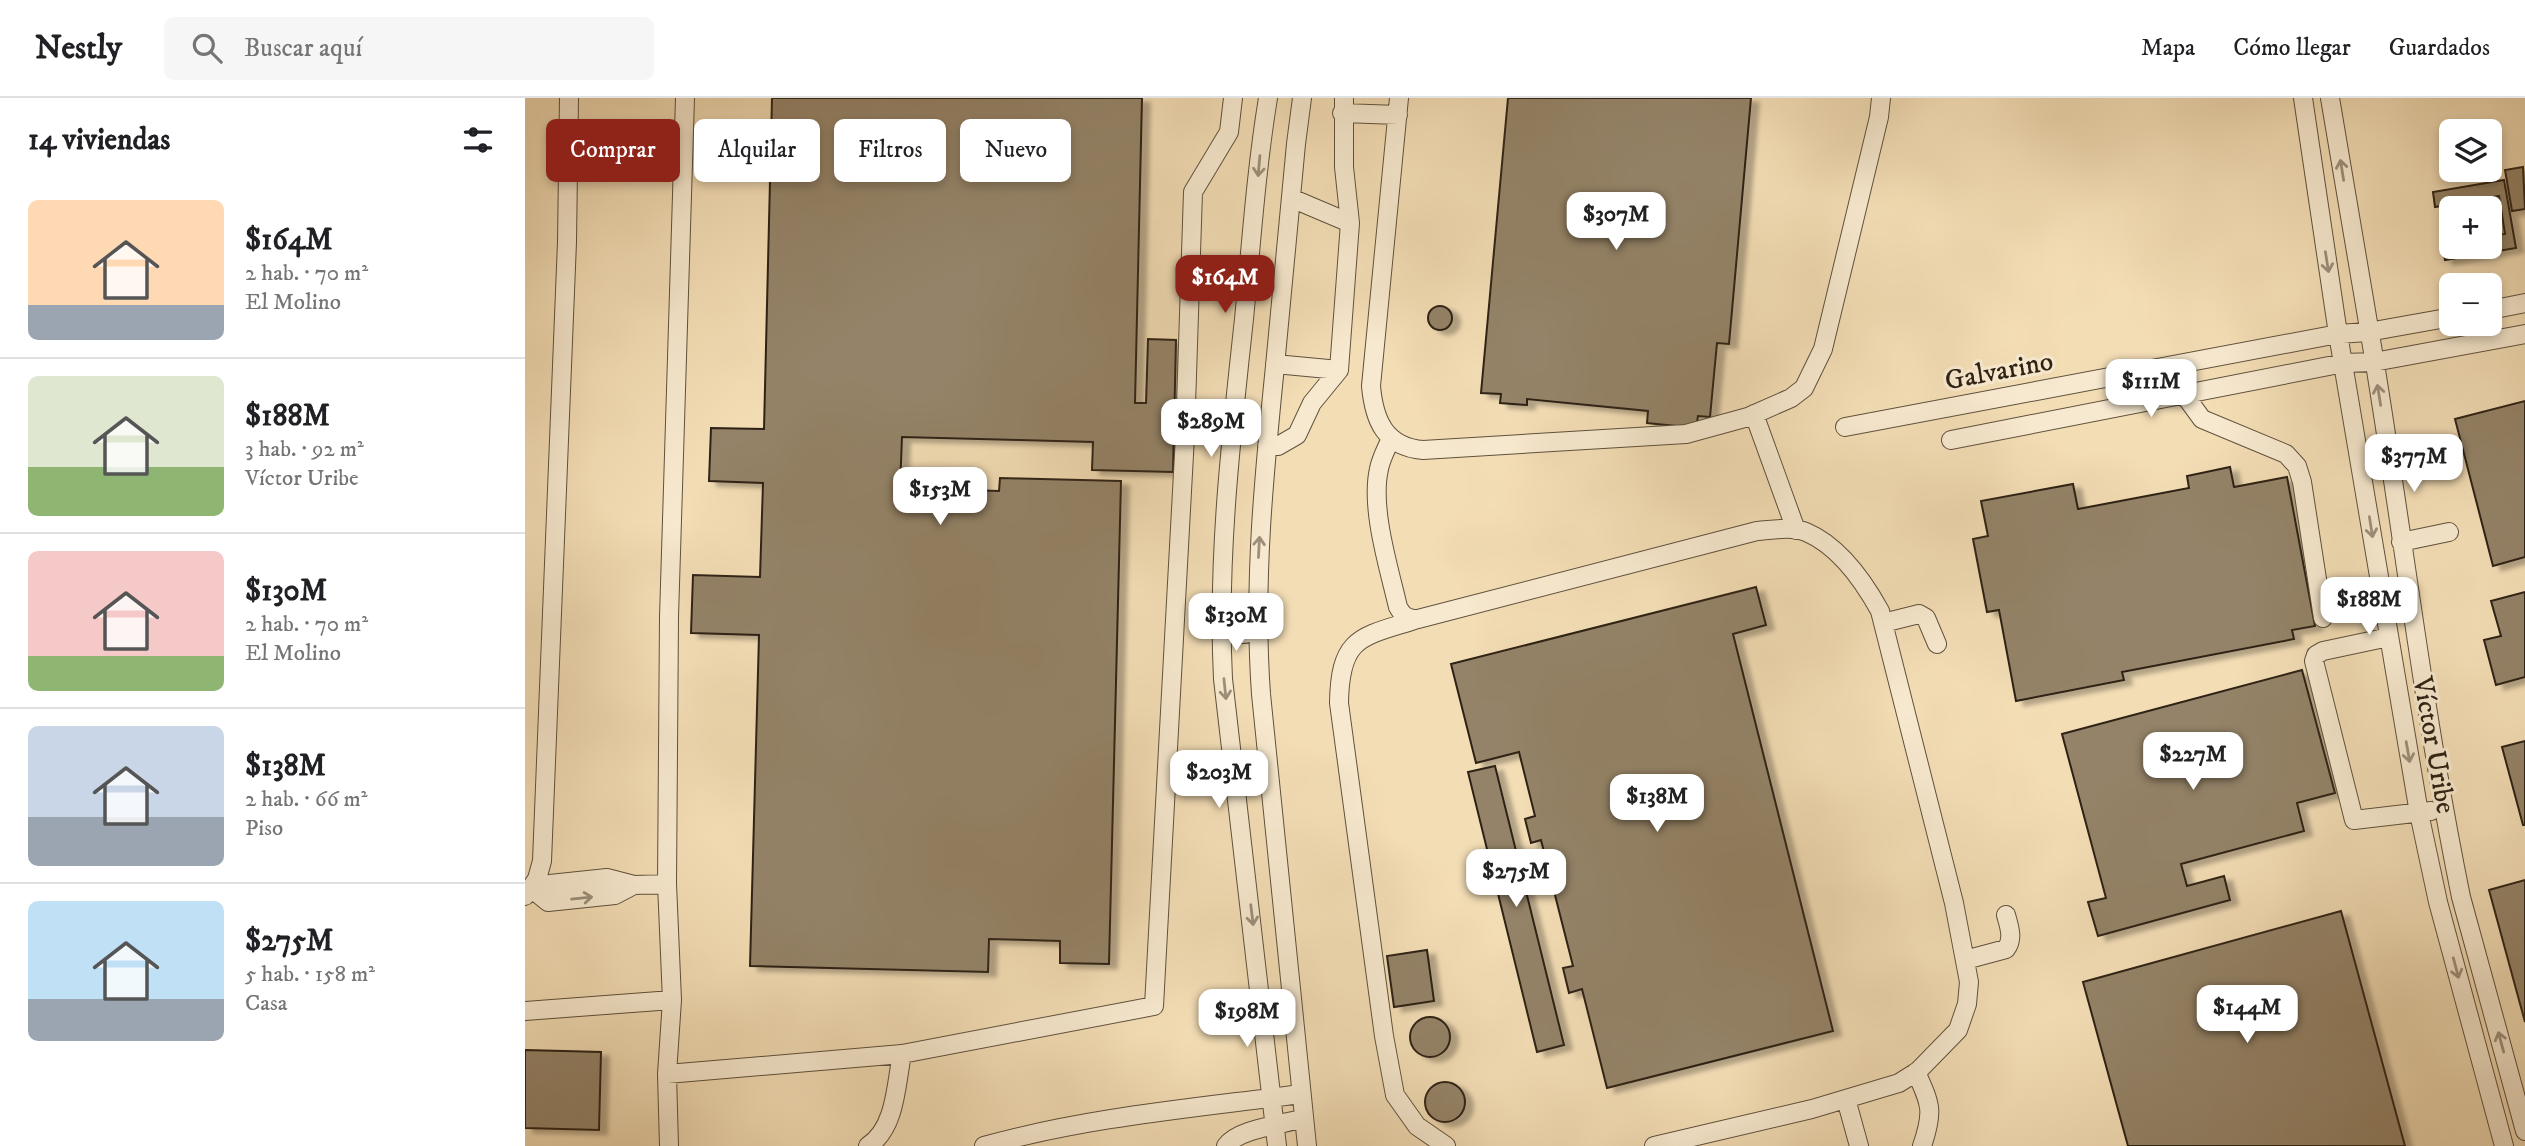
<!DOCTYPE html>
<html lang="es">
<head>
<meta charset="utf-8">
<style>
  body { margin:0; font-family:"IM FELL DW Pica",serif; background:#f6f6f6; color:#202124; height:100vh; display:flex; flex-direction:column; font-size:26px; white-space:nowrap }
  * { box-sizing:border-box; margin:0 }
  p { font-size:23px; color:#757577 }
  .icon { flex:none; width:38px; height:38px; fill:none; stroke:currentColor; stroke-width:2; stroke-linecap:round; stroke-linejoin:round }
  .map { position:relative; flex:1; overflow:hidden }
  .details { display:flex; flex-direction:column; background:#fff; width:525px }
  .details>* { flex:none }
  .banner { position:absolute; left:21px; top:21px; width:665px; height:63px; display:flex; gap:14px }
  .controls { position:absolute; left:1914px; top:21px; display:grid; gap:14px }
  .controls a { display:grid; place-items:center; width:63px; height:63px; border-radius:10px; background:#fff; box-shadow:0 4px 10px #0003; font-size:35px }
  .price { position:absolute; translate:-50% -60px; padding:0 16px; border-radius:14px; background:#fff; color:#222; font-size:23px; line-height:46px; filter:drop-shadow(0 2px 4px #0008) }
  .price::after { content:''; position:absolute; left:50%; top:42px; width:21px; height:16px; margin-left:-10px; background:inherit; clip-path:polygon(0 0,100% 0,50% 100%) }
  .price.active { background:#8f2418; color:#fff }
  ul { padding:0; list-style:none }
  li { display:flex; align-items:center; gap:21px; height:175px; padding:0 28px }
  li+li { border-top:2px solid #e0e0e0 }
  li span { display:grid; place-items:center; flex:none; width:196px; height:140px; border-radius:10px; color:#555 }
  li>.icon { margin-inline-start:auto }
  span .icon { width:84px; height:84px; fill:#fffc; stroke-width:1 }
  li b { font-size:30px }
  h2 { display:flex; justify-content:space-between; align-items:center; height:84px; padding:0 28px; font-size:30px }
  .tag { padding:0 24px; border-radius:10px; background:#fff; box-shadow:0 4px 10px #0003; font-size:24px; line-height:63px }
  .tag.active { background:#8f2418; color:#fff }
  header { display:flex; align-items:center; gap:42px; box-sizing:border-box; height:98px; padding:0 35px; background:#fff; border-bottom:2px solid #e0e0e0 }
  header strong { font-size:33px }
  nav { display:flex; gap:38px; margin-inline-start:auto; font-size:24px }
  .search { width:490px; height:63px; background:#f6f6f6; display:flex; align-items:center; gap:18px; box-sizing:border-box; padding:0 24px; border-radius:10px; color:#757577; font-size:26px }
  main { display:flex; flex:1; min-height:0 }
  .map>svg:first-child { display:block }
</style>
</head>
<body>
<header>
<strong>Nestly</strong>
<div class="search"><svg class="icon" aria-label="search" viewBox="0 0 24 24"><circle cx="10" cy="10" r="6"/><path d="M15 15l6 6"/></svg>Buscar aquí</div>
<nav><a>Mapa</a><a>Cómo llegar</a><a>Guardados</a></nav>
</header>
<main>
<section class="details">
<h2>14 viviendas<svg class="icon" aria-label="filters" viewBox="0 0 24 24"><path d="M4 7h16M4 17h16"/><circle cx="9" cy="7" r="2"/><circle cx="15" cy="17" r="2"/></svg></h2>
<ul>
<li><span style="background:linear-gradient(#ffd9b3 75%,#9aa5b1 0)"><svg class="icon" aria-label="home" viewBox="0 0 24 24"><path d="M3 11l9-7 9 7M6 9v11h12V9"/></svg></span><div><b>$164M</b><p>2 hab. · 70 m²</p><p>El Molino</p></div></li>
<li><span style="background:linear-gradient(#dfe7d0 65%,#8fb573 0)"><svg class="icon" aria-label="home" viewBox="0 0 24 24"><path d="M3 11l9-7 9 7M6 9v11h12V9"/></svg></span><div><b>$188M</b><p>3 hab. · 92 m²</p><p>Víctor Uribe</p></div></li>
<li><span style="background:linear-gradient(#f6c9c9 75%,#8fb573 0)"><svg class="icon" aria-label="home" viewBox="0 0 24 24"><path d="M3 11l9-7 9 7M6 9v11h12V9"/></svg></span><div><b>$130M</b><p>2 hab. · 70 m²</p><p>El Molino</p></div></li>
<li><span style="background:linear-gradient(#c9d6e8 65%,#9aa5b1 0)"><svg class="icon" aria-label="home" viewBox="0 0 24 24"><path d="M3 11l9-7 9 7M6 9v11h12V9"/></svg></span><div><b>$138M</b><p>2 hab. · 66 m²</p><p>Piso</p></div></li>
<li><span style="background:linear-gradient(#bfe0f5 70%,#9aa5b1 0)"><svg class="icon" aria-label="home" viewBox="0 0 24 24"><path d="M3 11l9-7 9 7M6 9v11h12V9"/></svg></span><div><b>$275M</b><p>5 hab. · 158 m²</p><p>Casa</p></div></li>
</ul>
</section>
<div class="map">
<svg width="2000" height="1048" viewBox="0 0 2000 1048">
  <defs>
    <filter id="shadow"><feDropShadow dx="8" dy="4.5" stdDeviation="2" flood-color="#0004"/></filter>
  </defs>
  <rect width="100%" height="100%" fill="#f3ddb5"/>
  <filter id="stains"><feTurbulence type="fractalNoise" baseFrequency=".00286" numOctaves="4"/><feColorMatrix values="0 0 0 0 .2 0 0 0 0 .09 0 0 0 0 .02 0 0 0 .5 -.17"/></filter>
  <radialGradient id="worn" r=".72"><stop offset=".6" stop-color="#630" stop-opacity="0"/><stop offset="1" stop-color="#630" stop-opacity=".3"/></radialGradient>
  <!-- building -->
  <path fill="#948368" stroke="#2e2215" stroke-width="2" filter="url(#shadow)" d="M247,0H617L610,305H621L623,241L651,242L648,374L567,372L568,344L377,339L375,390L474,393L475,380L596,383L584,866L535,865V843L464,841L463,874L225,868L234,537L166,535L168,477L235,479L238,385L184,383L186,330L239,331Z
    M983,0H1226L1204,246L1192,245L1185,319L1173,318L1171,330L1122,325L1123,313L1002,301V307L975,305L976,296L956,295Z
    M1998,69L2000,111L1987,113L1980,72Z
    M1979,82L1991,150L1920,162L1917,146L1927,145V149H1965V138L1980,136L1974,98L1910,109L1908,94Z
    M1971,102L1976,133L1965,135V110H1958L1957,104Z
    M1927,111V142H1925L1920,113Z
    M903 220a12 12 0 1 1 24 0a12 12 0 1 1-24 0Z
    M2000,303V459L1968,468L1930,321Z
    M1705,369L1709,389L1762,379L1790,528L1767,532L1769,541L1597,574L1599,582L1491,603L1474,512L1462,514L1448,441L1463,438L1456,403L1548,386L1553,411L1664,390L1662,378Z
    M1231,489L1241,527L1208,536L1308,933L1082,990L1057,891L1044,895L1038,870L1048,868L1016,742L1006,745L1000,721L1010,718L994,654L951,665L926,566Z
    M2000,494V579L1971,587L1959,542L1976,538L1966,503Z
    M1777,572L1810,695L1772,705L1779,733L1656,766L1662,788L1699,778L1705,802L1573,838L1563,804L1581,800L1537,636Z
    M2000,643V727H1998L1977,649Z
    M970,668L1039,947L1012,954L943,674Z
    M2000,782V924L1964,792Z
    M1816,813L1880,1048H1603L1558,884Z
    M902,852L909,903L869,909L862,858Z
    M885 939a20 20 0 1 1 40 0a20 20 0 1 1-40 0Z
    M0,952L76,954L74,1032L0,1030Z
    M900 1004a20 20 0 1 1 40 0a20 20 0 1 1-40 0Z"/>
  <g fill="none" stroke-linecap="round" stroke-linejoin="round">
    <!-- minor casing -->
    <g stroke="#5f513d" stroke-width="20">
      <path id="minor" d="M160,0L144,519L142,786L147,902L142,976L377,956L629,908L660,338L668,94L704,34L708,0
        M743,0C731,73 726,148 719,221C706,341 692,461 698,581L752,1048
        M777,0L771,46C764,120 757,194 750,268C739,377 728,486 736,596L782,1048
        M819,0V69L825,125
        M874,0L846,288C849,322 860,349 898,352L1161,336L1223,319L1266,300L1279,290L1298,251L1354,19L1356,0
        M1778,0L1813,236L1894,715L1913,804L1979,1048
        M1805,0C1820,89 1835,178 1850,266C1879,444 1900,623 1936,799L2000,1033
        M817,15L873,17
        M1965,212L2000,205
        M750,266L814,272
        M1658,295L1677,321L1761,356L1772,368L1777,384L1798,520
        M1229,316L1271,432
        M1320,329L1813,236L1843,234L1927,219
        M866,340C862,350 856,360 854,371C845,410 864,470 873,509C878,518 882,521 893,521L1232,433C1248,432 1266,428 1281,434C1314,448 1339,484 1355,513L1429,805L1444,884L1442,906L1433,932L1393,973L1374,985L1287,1011L1129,1048
        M1426,342L1819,265L1849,264L2000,236
        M742,348H753L772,337L787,305L814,272L825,125L766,100
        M1876,444L1924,434
        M893,521C837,539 815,537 814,605L859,938L870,997L892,1028L921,1048
        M696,523C705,536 719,541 732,530
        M1358,525L1394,516L1401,520L1412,546
        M1864,539L1798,553L1791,557L1789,563L1829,722L1906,713
        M7,791L25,786L82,780L109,787L142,786
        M7,791L23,804L90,797L109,787
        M0,798L12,781L17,763L42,144L44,0
        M1440,862L1481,851C1489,841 1484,828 1481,817
        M0,913L147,902
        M1391,974C1406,1007 1409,1013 1397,1048
        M142,976L144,1048
        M1321,1001L1334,1048
        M343,1048C371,1030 371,986 377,956
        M459,1048C563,1019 670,1010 776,996
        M701,1048C713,1031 756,1027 779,1020"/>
    </g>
    <!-- minor -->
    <use href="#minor" stroke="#f7e9cf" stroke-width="18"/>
  </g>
  <!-- one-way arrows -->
  <defs><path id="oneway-shaft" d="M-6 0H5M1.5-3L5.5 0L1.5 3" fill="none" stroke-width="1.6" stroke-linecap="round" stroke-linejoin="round" transform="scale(1.75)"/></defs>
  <g stroke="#9d8f7b">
    <use href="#oneway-shaft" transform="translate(734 68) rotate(95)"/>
    <use href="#oneway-shaft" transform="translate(1817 72) rotate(-99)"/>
    <use href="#oneway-shaft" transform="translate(1802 164) rotate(81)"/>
    <use href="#oneway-shaft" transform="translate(1854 297) rotate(-99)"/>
    <use href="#oneway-shaft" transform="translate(1846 429) rotate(81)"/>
    <use href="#oneway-shaft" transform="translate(734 449) rotate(-87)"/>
    <use href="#oneway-shaft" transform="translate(700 591) rotate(84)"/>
    <use href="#oneway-shaft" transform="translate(1883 654) rotate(80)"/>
    <use href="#oneway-shaft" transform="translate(57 800) rotate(-6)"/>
    <use href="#oneway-shaft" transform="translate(727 817) rotate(83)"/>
    <use href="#oneway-shaft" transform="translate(1931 870) rotate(75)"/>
    <use href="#oneway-shaft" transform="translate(1976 944) rotate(-105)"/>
  </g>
  <g text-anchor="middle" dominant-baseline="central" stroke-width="6" stroke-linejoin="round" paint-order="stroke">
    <!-- street labels -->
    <g font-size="28" fill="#2e2215" stroke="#f7e9cf">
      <text transform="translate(1474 273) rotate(-11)">Galvarino</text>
      <text transform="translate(1909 647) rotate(80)">Víctor Uribe</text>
    </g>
  </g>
  <rect width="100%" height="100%" filter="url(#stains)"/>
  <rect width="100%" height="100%" fill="url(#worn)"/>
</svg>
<div class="controls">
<a><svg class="icon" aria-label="layers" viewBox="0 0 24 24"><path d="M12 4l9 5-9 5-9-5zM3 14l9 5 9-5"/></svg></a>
<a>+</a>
<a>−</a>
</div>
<b class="price" style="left:1091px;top:154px">$307M</b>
<b class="price active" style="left:700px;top:217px">$164M</b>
<b class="price" style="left:1626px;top:321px">$111M</b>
<b class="price" style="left:686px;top:361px">$289M</b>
<b class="price" style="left:1889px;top:396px">$377M</b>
<b class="price" style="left:415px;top:429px">$153M</b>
<b class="price" style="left:1844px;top:539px">$188M</b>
<b class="price" style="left:711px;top:555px">$130M</b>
<b class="price" style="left:1668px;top:694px">$227M</b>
<b class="price" style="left:694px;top:712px">$203M</b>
<b class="price" style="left:1132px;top:736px">$138M</b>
<b class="price" style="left:991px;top:811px">$275M</b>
<b class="price" style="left:1722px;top:947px">$144M</b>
<b class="price" style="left:722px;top:951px">$198M</b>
<div class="banner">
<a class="tag active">Comprar</a>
<a class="tag">Alquilar</a>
<a class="tag">Filtros</a>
<a class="tag">Nuevo</a>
</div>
</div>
</main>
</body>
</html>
